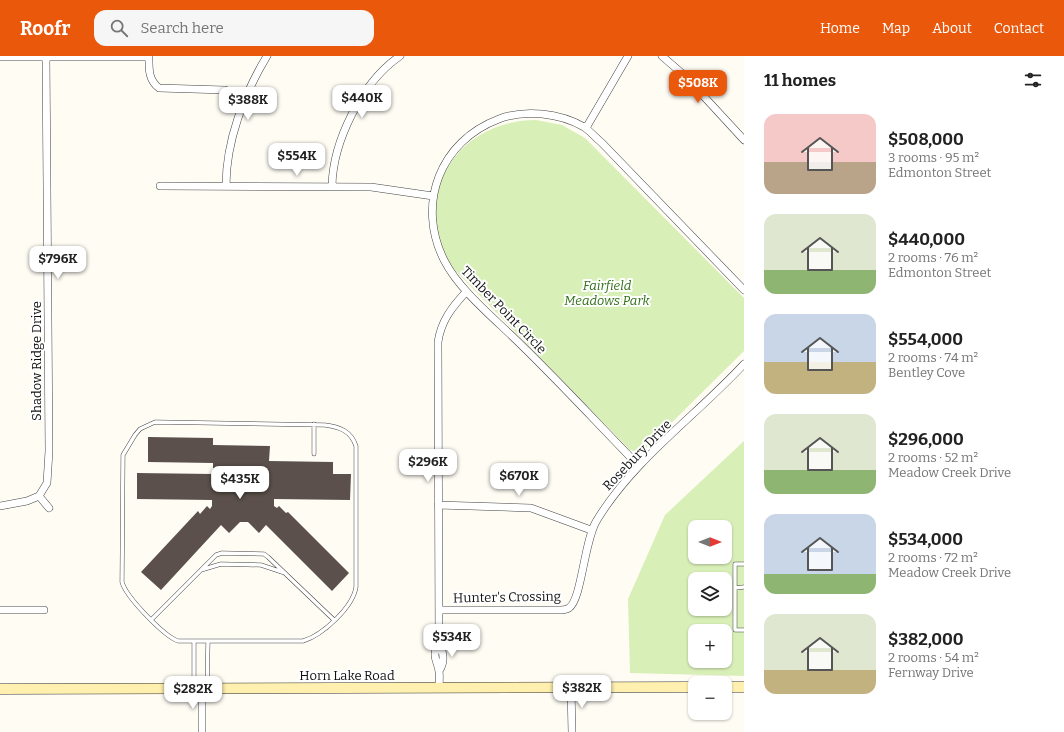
<!DOCTYPE html>
<html lang="en">
<head>
<meta charset="utf-8">
<style>
  body { margin:0; font-family:Bitter,serif; background:#f6f6f6; color:#222; height:100vh; display:flex; flex-direction:column; font-size:15px; white-space:nowrap }
  * { box-sizing:border-box; margin:0 }
  p { font-size:13px; color:#767676 }
  .icon { flex:none; width:22px; height:22px; fill:none; stroke:currentColor; stroke-width:2; stroke-linecap:round; stroke-linejoin:round }
  .map { position:relative; flex:1; overflow:hidden }
  .sheet { display:flex; flex-direction:column; background:#fff; width:320px }
  .sheet>* { flex:none }
  .needle { width:26px; rotate:90deg }
  .controls { position:absolute; left:688px; top:464px; display:grid; gap:8px }
  .controls a { display:grid; place-items:center; width:44px; height:44px; border-radius:8px; background:#fff; box-shadow:0 1px 3px #0004; font-size:20px }
  .price { position:absolute; translate:-50% -34px; padding:0 9px; border-radius:8px; background:#fff; color:#222; font-size:13px; line-height:26px; filter:drop-shadow(0 1px 2px #0008) }
  .price::after { content:''; position:absolute; left:50%; top:24px; width:12px; height:9px; margin-left:-6px; background:inherit; clip-path:polygon(0 0,100% 0,50% 100%) }
  .price.on { background:#ea580c; color:#fff }
  ul { padding:0; list-style:none }
  li { display:flex; align-items:center; gap:12px; height:100px; padding:0 20px }
  li span { display:grid; place-items:center; flex:none; width:112px; height:80px; border-radius:12px; color:#555 }
  li>.icon { margin-inline-start:auto }
  span .icon { width:48px; height:48px; fill:#fffc; stroke-width:1 }
  li b { font-size:17px }
  h2 { display:flex; justify-content:space-between; align-items:center; height:48px; padding:0 20px; font-size:17px }
  header { display:flex; align-items:center; gap:24px; box-sizing:border-box; height:56px; padding:0 20px; background:#ea580c; color:#fff }
  header strong { font-size:19px }
  nav { display:flex; gap:22px; margin-inline-start:auto; font-size:14px }
  .search { width:280px; height:36px; background:#f6f6f6; display:flex; align-items:center; gap:10px; box-sizing:border-box; padding:0 14px; border-radius:12px; color:#767676; font-size:15px }
  main { display:flex; flex:1; min-height:0 }
  .map>svg:first-child { display:block }
</style>
</head>
<body>
<header>
<strong>Roofr</strong>
<div class="search"><svg class="icon" aria-label="search" viewBox="0 0 24 24"><circle cx="10" cy="10" r="6"/><path d="M15 15l6 6"/></svg>Search here</div>
<nav><a>Home</a><a>Map</a><a>About</a><a>Contact</a></nav>
</header>
<main>
<div class="map">
<svg width="744" height="676" viewBox="0 0 744 676">
  <rect width="100%" height="100%" fill="#fffcf4"/>
  <!-- green -->
  <path fill="#d9efb8" fill-rule="evenodd" d="M536,64L562,69L585,82L744,242V295L641,397L630,394L453,212C406,143 456,64 536,64Z
    M744,385V620L630,617L628,543L665,459ZM695,471H725V501H695ZM695,523H725V553H695ZM695,575H725V605H695Z"/>
  <!-- building -->
  <path fill="#5b504b" d="M148,381L213,382V389L270,390L269,405L333,406V418H351L350,444L274,443V450L277,452L279,450L286,457L288,456L349,517L332,535L266,469L259,477L248,466H240L229,477L221,469L161,534L141,516L198,455L200,458L207,450L210,453L212,450V444L137,443V417L213,418V407L148,406Z"/>
  <g fill="none" stroke-linecap="round" stroke-linejoin="round">
    <!-- service casing -->
    <g stroke="#434343" stroke-width="4.5">
      <path id="service" d="M155,366L325,369C340,371 351,375 356,390V531C353,551 323,579 303,585H178C164,580 126,541 122,526L123,399L135,379L140,373Z
        M314,368V398
        M744,508H735V574H744
        M201,514L221,508L261,509L285,517
        M735,532L744,531
        M152,563L216,499L222,497L264,498L268,501L334,564
        M194,585V632
        M207,631L208,585"/>
    </g>
    <!-- minor casing -->
    <g stroke="#434343" stroke-width="8">
      <path id="minor" d="M46,0L49,395L47,427L39,440L49,452
        M149,0C149,12 148,24 159,32L225,34L246,43
        M662,0L685,20L744,84
        M0,1H149
        M586,72L628,0
        M160,130L371,131L433,140
        M226,130C226,85 244,38 267,0
        M332,130C333,85 362,26 400,0
        M639,410C597,367 556,322 512,280C490,259 458,232 444,204C416,148 440,85 499,63C525,53 560,57 584,71C590,75 596,82 602,87L744,234
        M438,449L531,452L591,474
        M0,450L27,445L39,440
        M0,554H44
        M439,554H551C557,554 564,555 569,552C582,543 584,484 597,464C634,403 696,360 744,308
        M439,615C445,606 444,597 439,588
        M439,632C439,627 440,620 439,615C437,604 431,599 439,588L438,286C441,265 452,251 466,236
        M571,632L572,676
        M202,633V676"/>
    </g>
    <!-- secondary casing -->
    <g stroke="#323232" stroke-width="11">
      <path id="secondary" d="M725,631H744
        M0,633L695,631"/>
    </g>
    <!-- service -->
    <use href="#service" stroke="#fff" stroke-width="3.5"/>
    <!-- minor -->
    <use href="#minor" stroke="#fff" stroke-width="7"/>
    <!-- secondary -->
    <use href="#secondary" stroke="#fff0af" stroke-width="10"/>
  </g>
  <g text-anchor="middle" dominant-baseline="central" stroke-width="4" stroke-linejoin="round" paint-order="stroke">
    <!-- park labels -->
    <g font-size="13" font-style="italic" fill="#327018" stroke="#fff">
      <text x="607" y="229">Fairfield<tspan x="607" dy="15">Meadows Park</tspan></text>
    </g>
    <!-- street labels -->
    <g font-size="13" fill="#101010" stroke="#fff">
      <text transform="translate(504 254) rotate(46)">Timber Point Circle</text>
      <text transform="translate(36 305) rotate(-90)">Shadow Ridge Drive</text>
      <text transform="translate(637 399) rotate(-46)">Rosebury Drive</text>
      <text transform="translate(507 541) rotate(-1)">Hunter's Crossing</text>
      <text x="347" y="619">Horn Lake Road</text>
    </g>
  </g>
</svg>
<div class="controls">
<a><svg class="needle" viewBox="-14 -14 28 28"><path d="M0-13l5 13h-10z" fill="#e53935"/><path d="M0 13l5-13h-10z" fill="#767676"/></svg></a>
<a><svg class="icon" aria-label="layers" viewBox="0 0 24 24"><path d="M12 4l9 5-9 5-9-5zM3 14l9 5 9-5"/></svg></a>
<a>+</a>
<a>−</a>
</div>
<b class="price on" style="left:698px;top:48px">$508K</b>
<b class="price" style="left:362px;top:63px">$440K</b>
<b class="price" style="left:248px;top:65px">$388K</b>
<b class="price" style="left:297px;top:121px">$554K</b>
<b class="price" style="left:58px;top:224px">$796K</b>
<b class="price" style="left:428px;top:427px">$296K</b>
<b class="price" style="left:519px;top:441px">$670K</b>
<b class="price" style="left:240px;top:444px">$435K</b>
<b class="price" style="left:452px;top:602px">$534K</b>
<b class="price" style="left:582px;top:653px">$382K</b>
<b class="price" style="left:193px;top:654px">$282K</b>
</div>
<section class="sheet">
<h2>11 homes<svg class="icon" aria-label="filters" viewBox="0 0 24 24"><path d="M4 7h16M4 17h16"/><circle cx="9" cy="7" r="2"/><circle cx="15" cy="17" r="2"/></svg></h2>
<ul>
<li><span style="background:linear-gradient(#f6c9c9 60%,#b9a48a 0)"><svg class="icon" aria-label="home" viewBox="0 0 24 24"><path d="M3 11l9-7 9 7M6 9v11h12V9"/></svg></span><div><b>$508,000</b><p>3 rooms · 95 m²</p><p>Edmonton Street</p></div></li>
<li><span style="background:linear-gradient(#dfe7d0 70%,#8fb573 0)"><svg class="icon" aria-label="home" viewBox="0 0 24 24"><path d="M3 11l9-7 9 7M6 9v11h12V9"/></svg></span><div><b>$440,000</b><p>2 rooms · 76 m²</p><p>Edmonton Street</p></div></li>
<li><span style="background:linear-gradient(#c9d6e8 60%,#c2b280 0)"><svg class="icon" aria-label="home" viewBox="0 0 24 24"><path d="M3 11l9-7 9 7M6 9v11h12V9"/></svg></span><div><b>$554,000</b><p>2 rooms · 74 m²</p><p>Bentley Cove</p></div></li>
<li><span style="background:linear-gradient(#dfe7d0 70%,#8fb573 0)"><svg class="icon" aria-label="home" viewBox="0 0 24 24"><path d="M3 11l9-7 9 7M6 9v11h12V9"/></svg></span><div><b>$296,000</b><p>2 rooms · 52 m²</p><p>Meadow Creek Drive</p></div></li>
<li><span style="background:linear-gradient(#c9d6e8 75%,#8fb573 0)"><svg class="icon" aria-label="home" viewBox="0 0 24 24"><path d="M3 11l9-7 9 7M6 9v11h12V9"/></svg></span><div><b>$534,000</b><p>2 rooms · 72 m²</p><p>Meadow Creek Drive</p></div></li>
<li><span style="background:linear-gradient(#dfe7d0 70%,#c2b280 0)"><svg class="icon" aria-label="home" viewBox="0 0 24 24"><path d="M3 11l9-7 9 7M6 9v11h12V9"/></svg></span><div><b>$382,000</b><p>2 rooms · 54 m²</p><p>Fernway Drive</p></div></li>
</ul>
</section>
</main>
</body>
</html>
